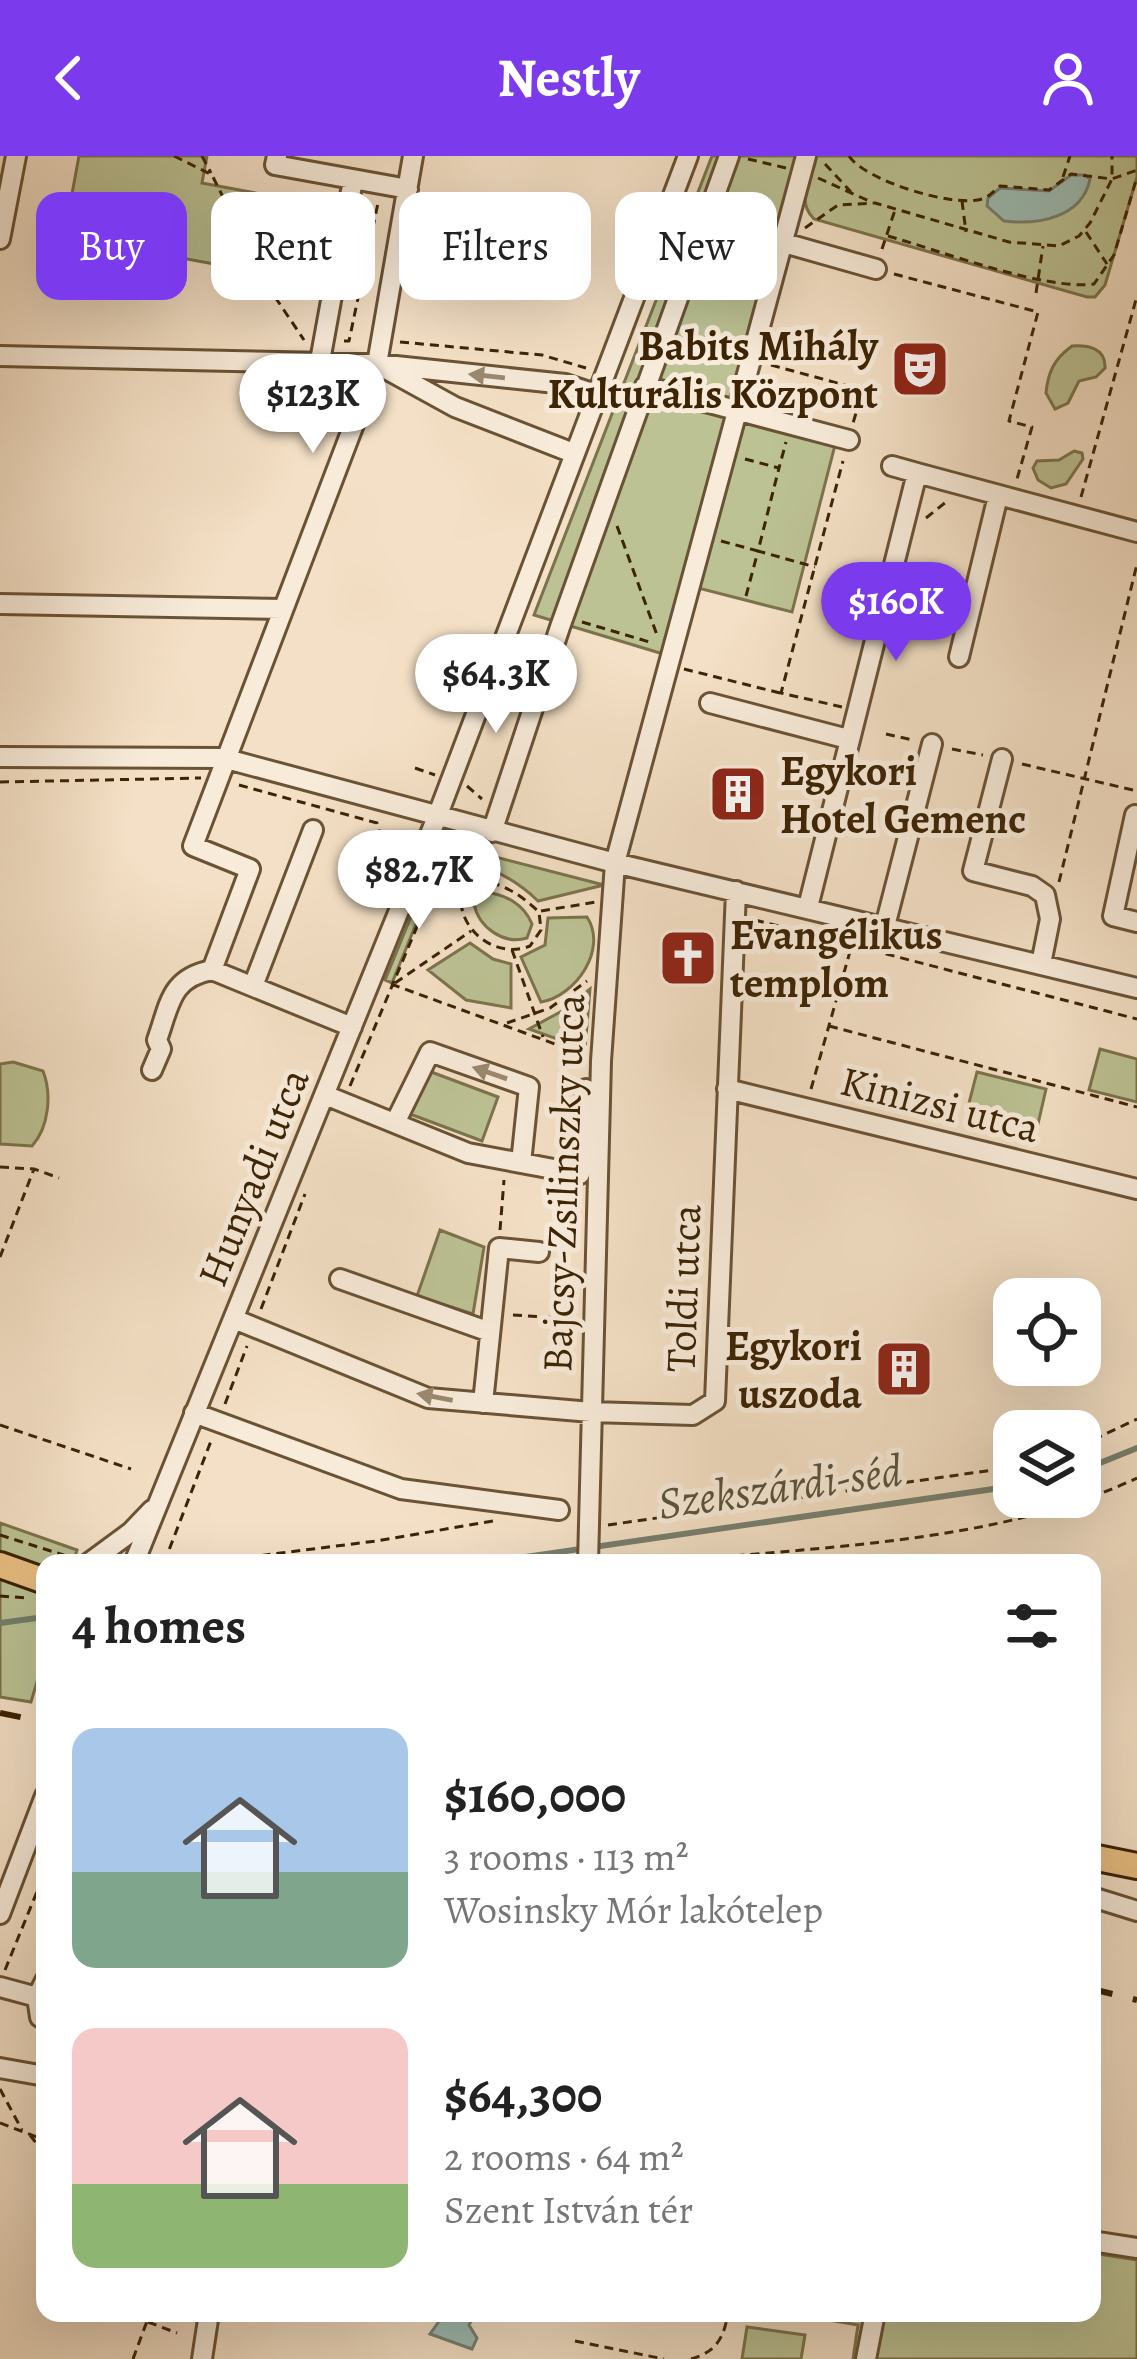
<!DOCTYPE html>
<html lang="en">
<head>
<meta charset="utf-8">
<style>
  body { margin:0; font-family:Alegreya,serif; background:#f6f6f6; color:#222; height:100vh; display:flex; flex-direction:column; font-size:45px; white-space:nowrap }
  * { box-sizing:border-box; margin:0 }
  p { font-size:39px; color:#767676 }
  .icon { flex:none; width:66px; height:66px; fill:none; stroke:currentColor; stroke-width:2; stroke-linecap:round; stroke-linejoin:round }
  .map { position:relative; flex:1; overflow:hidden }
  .side { position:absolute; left:36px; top:1398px; width:1065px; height:768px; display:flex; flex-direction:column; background:#fff; border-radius:24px; box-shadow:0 12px 48px #0002 }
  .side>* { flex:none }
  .guide { position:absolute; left:36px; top:36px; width:1065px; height:108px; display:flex; gap:24px }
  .tools { position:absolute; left:993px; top:1122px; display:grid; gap:24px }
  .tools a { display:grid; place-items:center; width:108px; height:108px; border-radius:24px; background:#fff; box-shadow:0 12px 48px #0002; font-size:60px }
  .price { position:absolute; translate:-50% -102px; padding:0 27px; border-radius:42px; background:#fff; color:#222; font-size:39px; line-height:78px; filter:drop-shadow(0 3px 6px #0008) }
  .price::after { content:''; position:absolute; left:50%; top:72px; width:36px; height:27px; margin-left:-18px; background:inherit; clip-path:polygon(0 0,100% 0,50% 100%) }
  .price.active { background:#7c3aed; color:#fff }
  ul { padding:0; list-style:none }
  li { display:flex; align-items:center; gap:36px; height:300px; padding:0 36px }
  li span { display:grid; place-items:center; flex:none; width:336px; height:240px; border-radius:24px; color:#555 }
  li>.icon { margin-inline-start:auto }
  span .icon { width:144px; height:144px; fill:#fffc; stroke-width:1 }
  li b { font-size:51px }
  h2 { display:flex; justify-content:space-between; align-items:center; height:144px; padding:0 36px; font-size:51px }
  .chip { padding:0 42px; border-radius:24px; background:#fff; box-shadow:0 12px 48px #0002; font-size:42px; line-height:108px }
  .chip.active { background:#7c3aed; color:#fff }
  header { display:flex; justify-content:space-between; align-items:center; height:156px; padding:0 36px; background:#7c3aed; color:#fff; font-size:54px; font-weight:600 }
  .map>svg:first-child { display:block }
</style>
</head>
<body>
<header><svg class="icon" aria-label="back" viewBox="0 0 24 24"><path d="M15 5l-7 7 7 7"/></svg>Nestly<svg class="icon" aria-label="person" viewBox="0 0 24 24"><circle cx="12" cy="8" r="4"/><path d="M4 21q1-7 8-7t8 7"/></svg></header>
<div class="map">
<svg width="1137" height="2203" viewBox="0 0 1137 2203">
  <rect width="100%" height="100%" fill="#f4e0c6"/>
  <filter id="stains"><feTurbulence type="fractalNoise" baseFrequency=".00167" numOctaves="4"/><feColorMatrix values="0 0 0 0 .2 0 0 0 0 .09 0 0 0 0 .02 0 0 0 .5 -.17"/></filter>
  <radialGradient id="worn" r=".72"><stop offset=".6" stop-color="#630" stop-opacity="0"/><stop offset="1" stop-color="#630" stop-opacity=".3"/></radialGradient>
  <!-- green -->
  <path fill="#bcc294" stroke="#7c734c" stroke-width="3" d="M79,0H207L202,27L272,40L257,116L160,98L157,111L62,92Z
    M712,0H806L670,500L534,459Z
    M815,0H1137V21L1105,129L1095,141H1087L814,63C796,46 809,21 815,0Z
    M1072,190C1088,189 1106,192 1105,212L1096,221L1079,225L1068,247L1055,253L1046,237C1048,216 1054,203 1072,190Z
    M745,265L835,289L792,456L698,432Z
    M1074,295L1082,297L1083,303L1066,328L1051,332L1038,324L1033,312L1037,305L1059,304Z
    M449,689L604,729L538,745C513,721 476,700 440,709L392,827L385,824L437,697Z
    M484,736C505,738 524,748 532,768L527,782C504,789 479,772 474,748Z
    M587,761C608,793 576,840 541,846L521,801L545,789L548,762Z
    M470,787L493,803L511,808V852L466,844L428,814Z
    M590,833L585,893L529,873L562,855Z
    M1100,893L1137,903V946L1089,934Z
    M13,906L43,915C52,938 49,971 32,990L0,988V908Z
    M426,914L498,941L482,985L410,958Z
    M977,916L1046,933L1038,968L968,951Z
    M440,1074L484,1091L473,1158L417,1140Z
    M0,1367L77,1394L73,1407H45V1499L31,1546L0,1541Z
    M1092,2097L1137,2104V2203H853L858,2169L788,2157H1092Z
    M747,2171L805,2179L801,2203H742Z"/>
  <!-- water -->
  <path fill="#9cbdb5" stroke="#76806f" stroke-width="3" d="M1071,19H1085L1090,23C1082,62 1038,69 1004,65L987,50L988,42L1000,32L1049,35Z
    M445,2157L475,2158L469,2169L477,2182L472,2193L430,2178Z"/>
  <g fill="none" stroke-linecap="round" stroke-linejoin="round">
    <!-- stream -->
    <path stroke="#76806f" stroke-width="6" d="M1080,1315L1137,1292
      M484,1407L1014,1330
      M0,1467L44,1461"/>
    <!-- minor casing -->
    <g stroke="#6a5335" stroke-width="24">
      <path id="minor" d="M277,0L275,9L408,33
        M0,83L16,0
        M784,87L876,113
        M0,200L377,208L565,228L595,238
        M320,205L353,24
        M386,213L455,251L573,297
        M645,230L849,284
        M917,317L1137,376
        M0,448L282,453
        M959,501L998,340
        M710,547L848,583
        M0,601L223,602L615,707L1137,832
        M1002,603L973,715L1032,730L1045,739L1050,763L1041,808
        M1135,659L1113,760L1137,766
        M492,676L560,471L729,0
        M808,751L917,317L892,310
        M885,770L932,588
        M253,830L313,674
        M352,871L212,814L250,713L193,690L377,208L413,0
        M152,914L161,893L157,884C170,848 170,822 212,814
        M727,933L1137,1033
        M325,939L468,997L580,1018L586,933
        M395,967L430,896L529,931L521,1007
        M340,1123L490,1176
        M234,1163L428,1242L591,1256L693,1259L715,1245L736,735
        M483,1247L499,1092L539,1096
        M194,1257L401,1333L559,1354
        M89,1407L131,1376L152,1354
        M134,1407L437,661L688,0
        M588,1407L601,905L615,707L806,0
        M1092,1741L1137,1755
        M0,1758L45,1640
        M45,1825L37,1841L40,1861L45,1864
        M0,1831L37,1841
        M0,1912L45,1920
        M1092,2085L1137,2092
        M202,2203L209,2157
        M866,2203L875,2157"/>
    </g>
    <!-- major casing -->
    <g stroke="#3c2405" stroke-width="30">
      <path id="major" d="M0,1409L45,1425
        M1092,1701L1137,1710"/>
    </g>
    <!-- path -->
    <path stroke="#3c2405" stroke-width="3" stroke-dasharray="9 6" stroke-linecap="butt" d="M174,0L212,19L267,129L304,184
      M202,0L211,17
      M849,0C864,24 957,54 985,42C991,39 995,34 1000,30L1049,34L1071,18L1112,23L1137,14
      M748,3L786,12
      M825,8L851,36
      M1063,21L1070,0
      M818,22L869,45
      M962,45L966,76
      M805,72L838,49L875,47L1009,86L1059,90L1079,80L1090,67L1112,23V0
      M1086,76L1107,108
      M888,80C938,94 1046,135 1094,128L1114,99L1137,21
      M882,93L895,54
      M894,118L1038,156L1009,265L1032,271L1017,323
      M1036,137L1043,90
      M344,185H349L378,47
      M400,186L542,199L586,212
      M771,209L863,234L853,267
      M745,303L779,312L786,286
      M1081,341L1137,140
      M926,362L946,346
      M617,370L657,479
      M721,385L758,395L779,312
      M746,440L758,395L815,411
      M582,466L653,487
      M684,513L780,537
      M842,551L781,537L843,305
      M886,578L913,584
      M952,593L983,599
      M1022,608L1137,635
      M415,612L435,619
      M0,626L201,622
      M239,629L377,667L384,691L403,699
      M467,630L482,643
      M433,713L463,730
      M476,724C501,726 520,738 539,756L541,774L530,790C493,805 451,768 463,730Z
      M1059,726L1137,408
      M541,755L596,746
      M755,764L1137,863
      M512,794L543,881
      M395,827L471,775
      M391,828L585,899
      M507,867L550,852L587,825
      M829,870L1137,951
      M350,930L440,716
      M811,933L851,792
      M0,1011L34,1013L59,1022
      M500,1074L504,1024
      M0,1101L34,1013
      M261,1153L305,1038
      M513,1159L575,1163
      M225,1248L247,1190
      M0,1269L131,1313
      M1080,1290L1137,1263
      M608,1369L1014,1311
      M0,1379L73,1402
      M164,1407L211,1285
      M202,1407L376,1385L493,1365
      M661,1407C815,1390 995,1389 1137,1322
      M0,1440L27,1442
      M5,1814L45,1716
      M0,1933L22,1974
      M0,1967L45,1984
      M30,1979L45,1999
      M180,2157L184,2159
      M148,2166L177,2177
      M575,2185L664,2203
      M133,2203L150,2157
      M691,2203C716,2196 724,2182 728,2157"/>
    <!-- minor -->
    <use href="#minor" stroke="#f8ebda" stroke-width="18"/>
    <!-- major -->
    <use href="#major" stroke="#eac083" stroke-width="24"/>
    <!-- rail -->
    <path stroke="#3c2405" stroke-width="6" stroke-dasharray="21 21" stroke-linecap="butt" d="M0,1557L45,1566
      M1092,1833L1137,1844"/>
  </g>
  <!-- one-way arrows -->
  <defs><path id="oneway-solid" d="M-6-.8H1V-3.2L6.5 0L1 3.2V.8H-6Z" transform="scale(3)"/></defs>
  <g fill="#9a8870">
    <use href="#oneway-solid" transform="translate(487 220) rotate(-174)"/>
    <use href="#oneway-solid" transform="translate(490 917) rotate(-161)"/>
    <use href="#oneway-solid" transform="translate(435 1241) rotate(-169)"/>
  </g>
  <!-- icons -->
  <defs>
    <g id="theatre-square" transform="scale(3)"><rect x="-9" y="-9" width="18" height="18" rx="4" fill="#8f2418" stroke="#f8ebda"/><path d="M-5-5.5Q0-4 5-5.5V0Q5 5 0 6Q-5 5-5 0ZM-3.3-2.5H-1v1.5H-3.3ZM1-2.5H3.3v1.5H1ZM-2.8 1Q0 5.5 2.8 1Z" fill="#fff"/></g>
    <g id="building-square" transform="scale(3)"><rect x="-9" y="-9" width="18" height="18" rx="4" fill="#8f2418" stroke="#f8ebda"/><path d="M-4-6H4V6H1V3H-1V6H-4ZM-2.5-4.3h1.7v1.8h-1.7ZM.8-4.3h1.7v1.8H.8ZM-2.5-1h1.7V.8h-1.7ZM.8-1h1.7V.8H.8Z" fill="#fff"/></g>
    <g id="church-square" transform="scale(3)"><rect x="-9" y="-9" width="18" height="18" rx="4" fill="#8f2418" stroke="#f8ebda"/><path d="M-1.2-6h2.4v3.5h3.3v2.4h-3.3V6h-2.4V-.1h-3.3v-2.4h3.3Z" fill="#fff"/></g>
  </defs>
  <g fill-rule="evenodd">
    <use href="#theatre-square" x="920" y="213"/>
    <use href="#building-square" x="738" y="638"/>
    <use href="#church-square" x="688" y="802"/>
    <use href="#building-square" x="904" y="1213"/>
  </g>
  <g text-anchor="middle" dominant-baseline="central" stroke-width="10" stroke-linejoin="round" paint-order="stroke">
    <!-- poi labels -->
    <g font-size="42" font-weight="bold" fill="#3c2405" stroke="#f8ebda" text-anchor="end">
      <text x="878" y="189">Babits Mihály<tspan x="878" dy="48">Kulturális Központ</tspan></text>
      <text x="780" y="614" text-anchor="start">Egykori<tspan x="780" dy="48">Hotel Gemenc</tspan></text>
      <text x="730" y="778" text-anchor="start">Evangélikus<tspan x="730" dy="48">templom</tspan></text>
      <text x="862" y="1189">Egykori<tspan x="862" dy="48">uszoda</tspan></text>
    </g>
    <!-- street labels -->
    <g font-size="42" fill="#3c2405" stroke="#f8ebda">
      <text transform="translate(940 948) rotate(14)">Kinizsi utca</text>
      <text transform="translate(253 1021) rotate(-68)">Hunyadi utca</text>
      <text transform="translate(563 1027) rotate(-88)">Bajcsy-Zsilinszky utca</text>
      <text transform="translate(683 1132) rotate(-88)">Toldi utca</text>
    </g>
    <!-- water labels -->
    <g font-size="45" font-style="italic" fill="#59523a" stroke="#f8ebda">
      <text transform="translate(780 1331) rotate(-8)">Szekszárdi-séd</text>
    </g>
  </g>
  <rect width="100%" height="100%" filter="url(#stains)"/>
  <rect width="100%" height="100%" fill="url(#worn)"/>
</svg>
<div class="tools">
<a><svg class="icon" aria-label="locate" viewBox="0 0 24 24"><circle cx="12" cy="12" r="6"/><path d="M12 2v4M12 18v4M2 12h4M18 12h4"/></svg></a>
<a><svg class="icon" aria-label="layers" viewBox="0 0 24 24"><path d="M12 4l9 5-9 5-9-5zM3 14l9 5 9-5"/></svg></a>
</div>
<b class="price" style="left:313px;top:300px">$123K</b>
<b class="price active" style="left:896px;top:508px">$160K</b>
<b class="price" style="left:496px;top:580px">$64.3K</b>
<b class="price" style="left:419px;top:776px">$82.7K</b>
<div class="guide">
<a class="chip active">Buy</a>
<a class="chip">Rent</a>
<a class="chip">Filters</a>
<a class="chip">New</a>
</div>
<section class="side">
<h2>4 homes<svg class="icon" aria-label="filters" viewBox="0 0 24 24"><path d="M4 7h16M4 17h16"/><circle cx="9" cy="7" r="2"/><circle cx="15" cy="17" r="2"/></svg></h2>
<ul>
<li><span style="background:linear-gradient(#a9c7e8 60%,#7fa58c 0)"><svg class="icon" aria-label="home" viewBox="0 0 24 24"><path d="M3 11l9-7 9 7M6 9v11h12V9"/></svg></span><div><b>$160,000</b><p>3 rooms · 113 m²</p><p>Wosinsky Mór lakótelep</p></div></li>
<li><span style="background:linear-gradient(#f6c9c9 65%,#8fb573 0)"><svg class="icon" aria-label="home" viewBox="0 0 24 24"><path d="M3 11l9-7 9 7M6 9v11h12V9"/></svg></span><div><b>$64,300</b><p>2 rooms · 64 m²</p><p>Szent István tér</p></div></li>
</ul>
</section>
</div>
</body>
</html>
